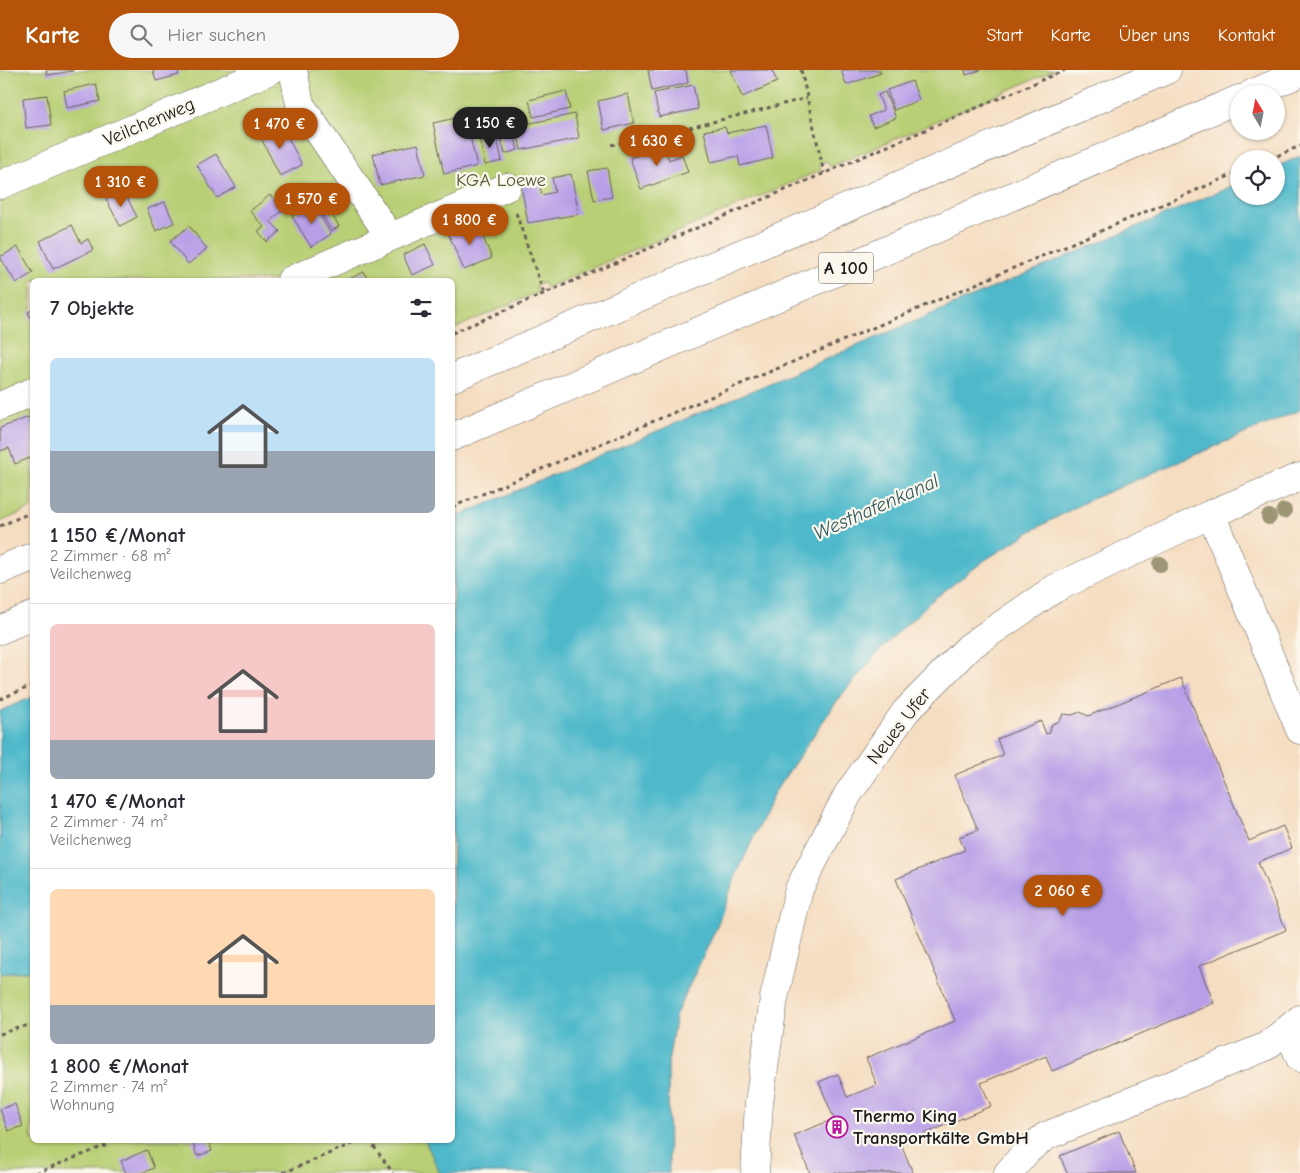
<!DOCTYPE html>
<html lang="de">
<head>
<meta charset="utf-8">
<style>
  body { margin:0; font-family:"Comic Neue",sans-serif; background:#f7f7f7; color:#2b2b33; height:100vh; display:flex; flex-direction:column; font-size:19px; white-space:nowrap }
  * { box-sizing:border-box; margin:0 }
  p { font-size:16px; color:#7c7c81 }
  .icon { flex:none; width:28px; height:28px; fill:none; stroke:currentColor; stroke-width:2; stroke-linecap:round; stroke-linejoin:round }
  .map { position:relative; flex:1; overflow:hidden }
  .sheet { position:absolute; left:30px; top:208px; width:425px; height:865px; display:flex; flex-direction:column; background:#fff; border-radius:8px; box-shadow:0 1px 4px #0004 }
  .sheet>* { flex:none }
  .needle { width:32px; rotate:350deg }
  .controls { position:absolute; left:1230px; top:15px; display:grid; gap:10px }
  .controls a { display:grid; place-items:center; width:55px; height:55px; border-radius:50%; background:#fff; box-shadow:0 1px 4px #0004; font-size:25px }
  .price { position:absolute; translate:-50% -42px; padding:0 11px; border-radius:18px; background:#b45309; color:#fff; font-size:16px; line-height:32px; filter:drop-shadow(0 1px 2px #0008) }
  .price::after { content:''; position:absolute; left:50%; top:30px; width:15px; height:11px; margin-left:-8px; background:inherit; clip-path:polygon(0 0,100% 0,50% 100%) }
  .price.active { background:#222; color:#fff }
  ul { padding:0; list-style:none }
  li { display:grid; align-content:center; gap:10px; height:265px; padding:0 20px }
  li+li { border-top:1px solid #e1e1e2 }
  li span { display:grid; place-items:center; height:155px; border-radius:8px; color:#555 }
  li>.icon { margin-inline-start:auto }
  span .icon { width:90px; height:90px; fill:#fffc; stroke-width:1 }
  li b { font-size:21px }
  h2 { display:flex; justify-content:space-between; align-items:center; height:60px; padding:0 20px; font-size:21px }
  header { display:flex; align-items:center; gap:30px; box-sizing:border-box; height:70px; padding:0 25px; background:#b45309; color:#fff }
  header strong { font-size:24px }
  nav { display:flex; gap:28px; margin-inline-start:auto; font-size:18px }
  .search { width:350px; height:45px; background:#f7f7f7; display:flex; align-items:center; gap:12px; box-sizing:border-box; padding:0 18px; border-radius:28px; color:#7c7c81; font-size:19px }
  .map>svg:first-child { display:block }
</style>
</head>
<body>
<header>
<strong>Karte</strong>
<div class="search"><svg class="icon" aria-label="search" viewBox="0 0 24 24"><circle cx="10" cy="10" r="6"/><path d="M15 15l6 6"/></svg>Hier suchen</div>
<nav><a>Start</a><a>Karte</a><a>Über uns</a><a>Kontakt</a></nav>
</header>
<div class="map">
<svg width="1300" height="1103" viewBox="0 0 1300 1103">
  <rect width="100%" height="100%" fill="#fbf7ec"/>
  <filter id="ink" filterUnits="userSpaceOnUse"><feTurbulence type="fractalNoise" baseFrequency=".02" numOctaves="2"/><feDisplacementMap in="SourceGraphic" scale="10" xChannelSelector="R" yChannelSelector="G"/><feConvolveMatrix kernelMatrix="1 2 1 2 8 2 1 2 1" color-interpolation-filters="sRGB"/></filter>
  <filter id="wash" filterUnits="userSpaceOnUse"><feTurbulence type="fractalNoise" baseFrequency=".0096" numOctaves="4" result="noise"/><feDisplacementMap in="SourceGraphic" scale="20" xChannelSelector="R" yChannelSelector="G"/><feGaussianBlur stdDeviation="1.12" result="paint"/><feColorMatrix in="noise" values="0 0 0 0 0 0 0 0 0 0 0 0 0 0 0 0 0 1.4 0 .05"/><feComposite in="paint" operator="in"/></filter>
  <g filter="url(#wash)">
    <rect width="100%" height="100%" fill="#f5ddc1"/>
    <!-- green -->
    <path fill="#b8cf74" stroke="#6a7648" d="M0,0H1055L830,97L827,91L819,94L821,100L546,218L543,212L536,215L538,222L453,259L452,210H32V438L0,452Z
      M32,900V1070H425L440,1103H0V904Z"/>
    <!-- water -->
    <path fill="#4fb9cb" stroke="#366a74" d="M1300,86V340L1087,431L1033,460L985,490L930,532L881,579L839,628L774,723L735,808L715,861L676,944L668,993L669,1103H440L425,1070H452L453,448L1239,113V126H1276V97Z
      M32,627V900L0,904V641Z"/>
    <g id="blocks">
      <!-- building -->
      <path fill="#b79ee7" d="M46,0H73V1L47,5Z
        M153,0H178L179,5L156,11Z
        M648,0H686L688,13L652,21Z
        M731,0H772L777,12L742,27Z
        M841,0H880L881,3L846,15Z
        M965,0H981L966,5Z
        M912,11L919,30L894,40L887,20Z
        M96,14L100,31L67,38L64,21Z
        M693,15L698,39L659,47L654,23Z
        M566,21L570,39L533,47L529,30Z
        M885,22L896,48L873,57L869,46L884,40L878,25Z
        M628,24L634,53L604,60L598,31Z
        M47,25L51,55L26,58L23,28Z
        M575,44L579,68L521,80L516,56Z
        M465,46L477,96L444,104L433,53Z
        M281,54L302,95L280,106L259,64Z
        M766,55L773,88L740,96L738,86L711,92L704,61L725,57L727,63Z
        M513,61L518,80L505,84L500,65Z
        M496,63L502,91L485,95L479,67Z
        M418,74L425,105L380,115L373,84Z
        M663,75L669,90L682,85L688,102L641,119L630,88Z
        M216,84L236,117L217,128L197,95Z
        M607,98L612,127L594,130L588,101Z
        M571,104L579,144L528,153L521,116L539,112L542,125L555,122L552,108Z
        M123,120L137,147L120,156L106,129Z
        M270,125L283,140L270,151L280,161L267,172L258,161L264,157L250,141Z
        M165,132L174,153L156,161L147,139Z
        M313,133L331,164L311,177L292,146Z
        M326,136L339,156L332,161L319,140Z
        M476,151L492,188L464,200L448,163Z
        M72,155L81,173L88,169L93,180L53,199L40,171Z
        M189,156L207,179L188,194L170,171Z
        M425,174L435,195L412,205L403,185Z
        M18,177L33,203L16,213L0,187Z
        M364,202L368,210H347Z
        M32,240V252L28,242Z
        M29,347L32,356V387L15,394L9,378L0,381V358Z
        M1181,608L1249,771L1283,756L1292,778L1258,792L1286,860L1199,896L1214,933L1052,1001L1046,986L981,1013L991,1036L901,1074L913,1103H810L794,1065L834,1049L819,1012L838,1004L847,1027L877,1015L866,988L955,951L896,809L965,780L959,767L978,760L955,705L1003,685L997,669L1041,651L1046,664L1049,663L1052,654L1060,651L1063,644L1072,645L1080,642L1088,646Z
        M15,1034L23,1056L8,1061L0,1039Z
        M1119,1061L1136,1103H1067L1060,1086Z
        M192,1070H208L212,1081L197,1086Z
        M147,1080L154,1098L142,1103H126L121,1091Z"/>
    </g>
  </g>
  <g filter="url(#ink)">
    <use href="#blocks" fill-opacity="0" stroke="#686056" stroke-width="1"/>
    <g fill="none" stroke-linecap="round" stroke-linejoin="round">
      <!-- minor casing -->
      <g stroke="#686056" stroke-width="29">
        <path id="minor" d="M293,0L300,34L390,167
          M0,115L271,0
          M291,210L507,117
          M0,336L32,322
          M1211,444L1300,660
          M1300,949L1288,959L1300,988
          M755,1103L759,1033L774,928L799,819L848,724L906,641L969,577L1054,519L1211,444L1300,407
          M1008,1103L1028,1080L1046,1066L1265,977L1288,959"/>
      </g>
      <!-- highway casing -->
      <g stroke="#686056" stroke-width="29">
        <path id="highway" d="M1251,24L1300,3
          M452,308L1167,0
          M452,367L1239,29
          M0,500L32,487
          M0,560L32,546"/>
      </g>
      <!-- path -->
      <path stroke="#686056" stroke-width="3" stroke-dasharray="4 4" stroke-linecap="butt" d="M801,0L824,103
        M611,75L693,57L807,28
        M1270,89L1300,76
        M516,143L544,224
        M452,263L1065,0
        M452,437L1239,102
        M0,456L32,442
        M0,629L32,616
        M0,964L32,954
        M369,1070L393,1103
        M36,1103L110,1074
        M283,1103L361,1070"/>
      <!-- minor -->
      <use href="#minor" stroke="#fff" stroke-width="28"/>
      <!-- highway -->
      <use href="#highway" stroke="#fff" stroke-width="28"/>
    </g>
    <!-- trees -->
    <g fill="#9c9677">
      <circle cx="1284" cy="441" r="8"/>
      <circle cx="1269" cy="447" r="8"/>
      <circle cx="1160" cy="494" r="8"/>
    </g>
  </g>
  <!-- icons -->
  <defs>
    <g id="building-ring" transform="scale(1.125)"><circle r="9.5" fill="#fbf7ec" stroke="#b5179e" stroke-width="1.5"/><path d="M-4-6H4V6H1V3H-1V6H-4ZM-2.5-4.3h1.7v1.8h-1.7ZM.8-4.3h1.7v1.8H.8ZM-2.5-1h1.7V.8h-1.7ZM.8-1h1.7V.8H.8Z" fill="#b5179e"/></g>
  </defs>
  <g fill-rule="evenodd">
    <use href="#building-ring" x="837" y="1057"/>
  </g>
  <g text-anchor="middle" dominant-baseline="central" stroke-width="4.5" stroke-linejoin="round" paint-order="stroke">
    <!-- shield labels -->
    <rect fill="#fbf7ec" stroke="#5f5e5a" stroke-width="1" x="818.5" y="182.5" width="55" height="31" rx="4"/>
    <g font-size="18" font-weight="bold" fill="#1c1c1c">
      <text x="846" y="198">A 100</text>
    </g>
    <!-- street labels -->
    <g font-size="19" fill="#1c1c1c" stroke="#fbf7ec">
      <text transform="translate(149 52) rotate(-23)">Veilchenweg</text>
      <text transform="translate(899 656) rotate(-52)">Neues Ufer</text>
    </g>
    <!-- park labels -->
    <g font-size="19" fill="#535b3b" stroke="#fbf7ec">
      <text x="501" y="110">KGA Loewe</text>
    </g>
    <!-- poi labels -->
    <g font-size="19" font-weight="bold" fill="#1c1c1c" stroke="#fbf7ec" text-anchor="start">
      <text x="853" y="1046">Thermo King<tspan x="853" dy="22">Transportkälte GmbH</tspan></text>
    </g>
    <!-- water labels -->
    <g font-size="20" font-style="italic" fill="#305b62" stroke="#fbf7ec">
      <text transform="translate(876 437) rotate(-24)">Westhafenkanal</text>
    </g>
  </g>
</svg>
<div class="controls">
<a><svg class="needle" viewBox="-14 -14 28 28"><path d="M0-13l5 13h-10z" fill="#e53935"/><path d="M0 13l5-13h-10z" fill="#7c7c81"/></svg></a>
<a><svg class="icon" aria-label="locate" viewBox="0 0 24 24"><circle cx="12" cy="12" r="6"/><path d="M12 2v4M12 18v4M2 12h4M18 12h4"/></svg></a>
</div>
<b class="price active" style="left:490px;top:79px">1 150 €</b>
<b class="price" style="left:280px;top:80px">1 470 €</b>
<b class="price" style="left:657px;top:97px">1 630 €</b>
<b class="price" style="left:121px;top:138px">1 310 €</b>
<b class="price" style="left:312px;top:155px">1 570 €</b>
<b class="price" style="left:470px;top:176px">1 800 €</b>
<b class="price" style="left:1063px;top:847px">2 060 €</b>
<section class="sheet">
<h2>7 Objekte<svg class="icon" aria-label="filters" viewBox="0 0 24 24"><path d="M4 7h16M4 17h16"/><circle cx="9" cy="7" r="2"/><circle cx="15" cy="17" r="2"/></svg></h2>
<ul>
<li><span style="background:linear-gradient(#bfe0f5 60%,#9aa5b1 0)"><svg class="icon" aria-label="home" viewBox="0 0 24 24"><path d="M3 11l9-7 9 7M6 9v11h12V9"/></svg></span><div><b>1 150 €/Monat</b><p>2 Zimmer · 68 m²</p><p>Veilchenweg</p></div></li>
<li><span style="background:linear-gradient(#f6c9c9 75%,#9aa5b1 0)"><svg class="icon" aria-label="home" viewBox="0 0 24 24"><path d="M3 11l9-7 9 7M6 9v11h12V9"/></svg></span><div><b>1 470 €/Monat</b><p>2 Zimmer · 74 m²</p><p>Veilchenweg</p></div></li>
<li><span style="background:linear-gradient(#ffd9b3 75%,#9aa5b1 0)"><svg class="icon" aria-label="home" viewBox="0 0 24 24"><path d="M3 11l9-7 9 7M6 9v11h12V9"/></svg></span><div><b>1 800 €/Monat</b><p>2 Zimmer · 74 m²</p><p>Wohnung</p></div></li>
</ul>
</section>
</div>
</body>
</html>
